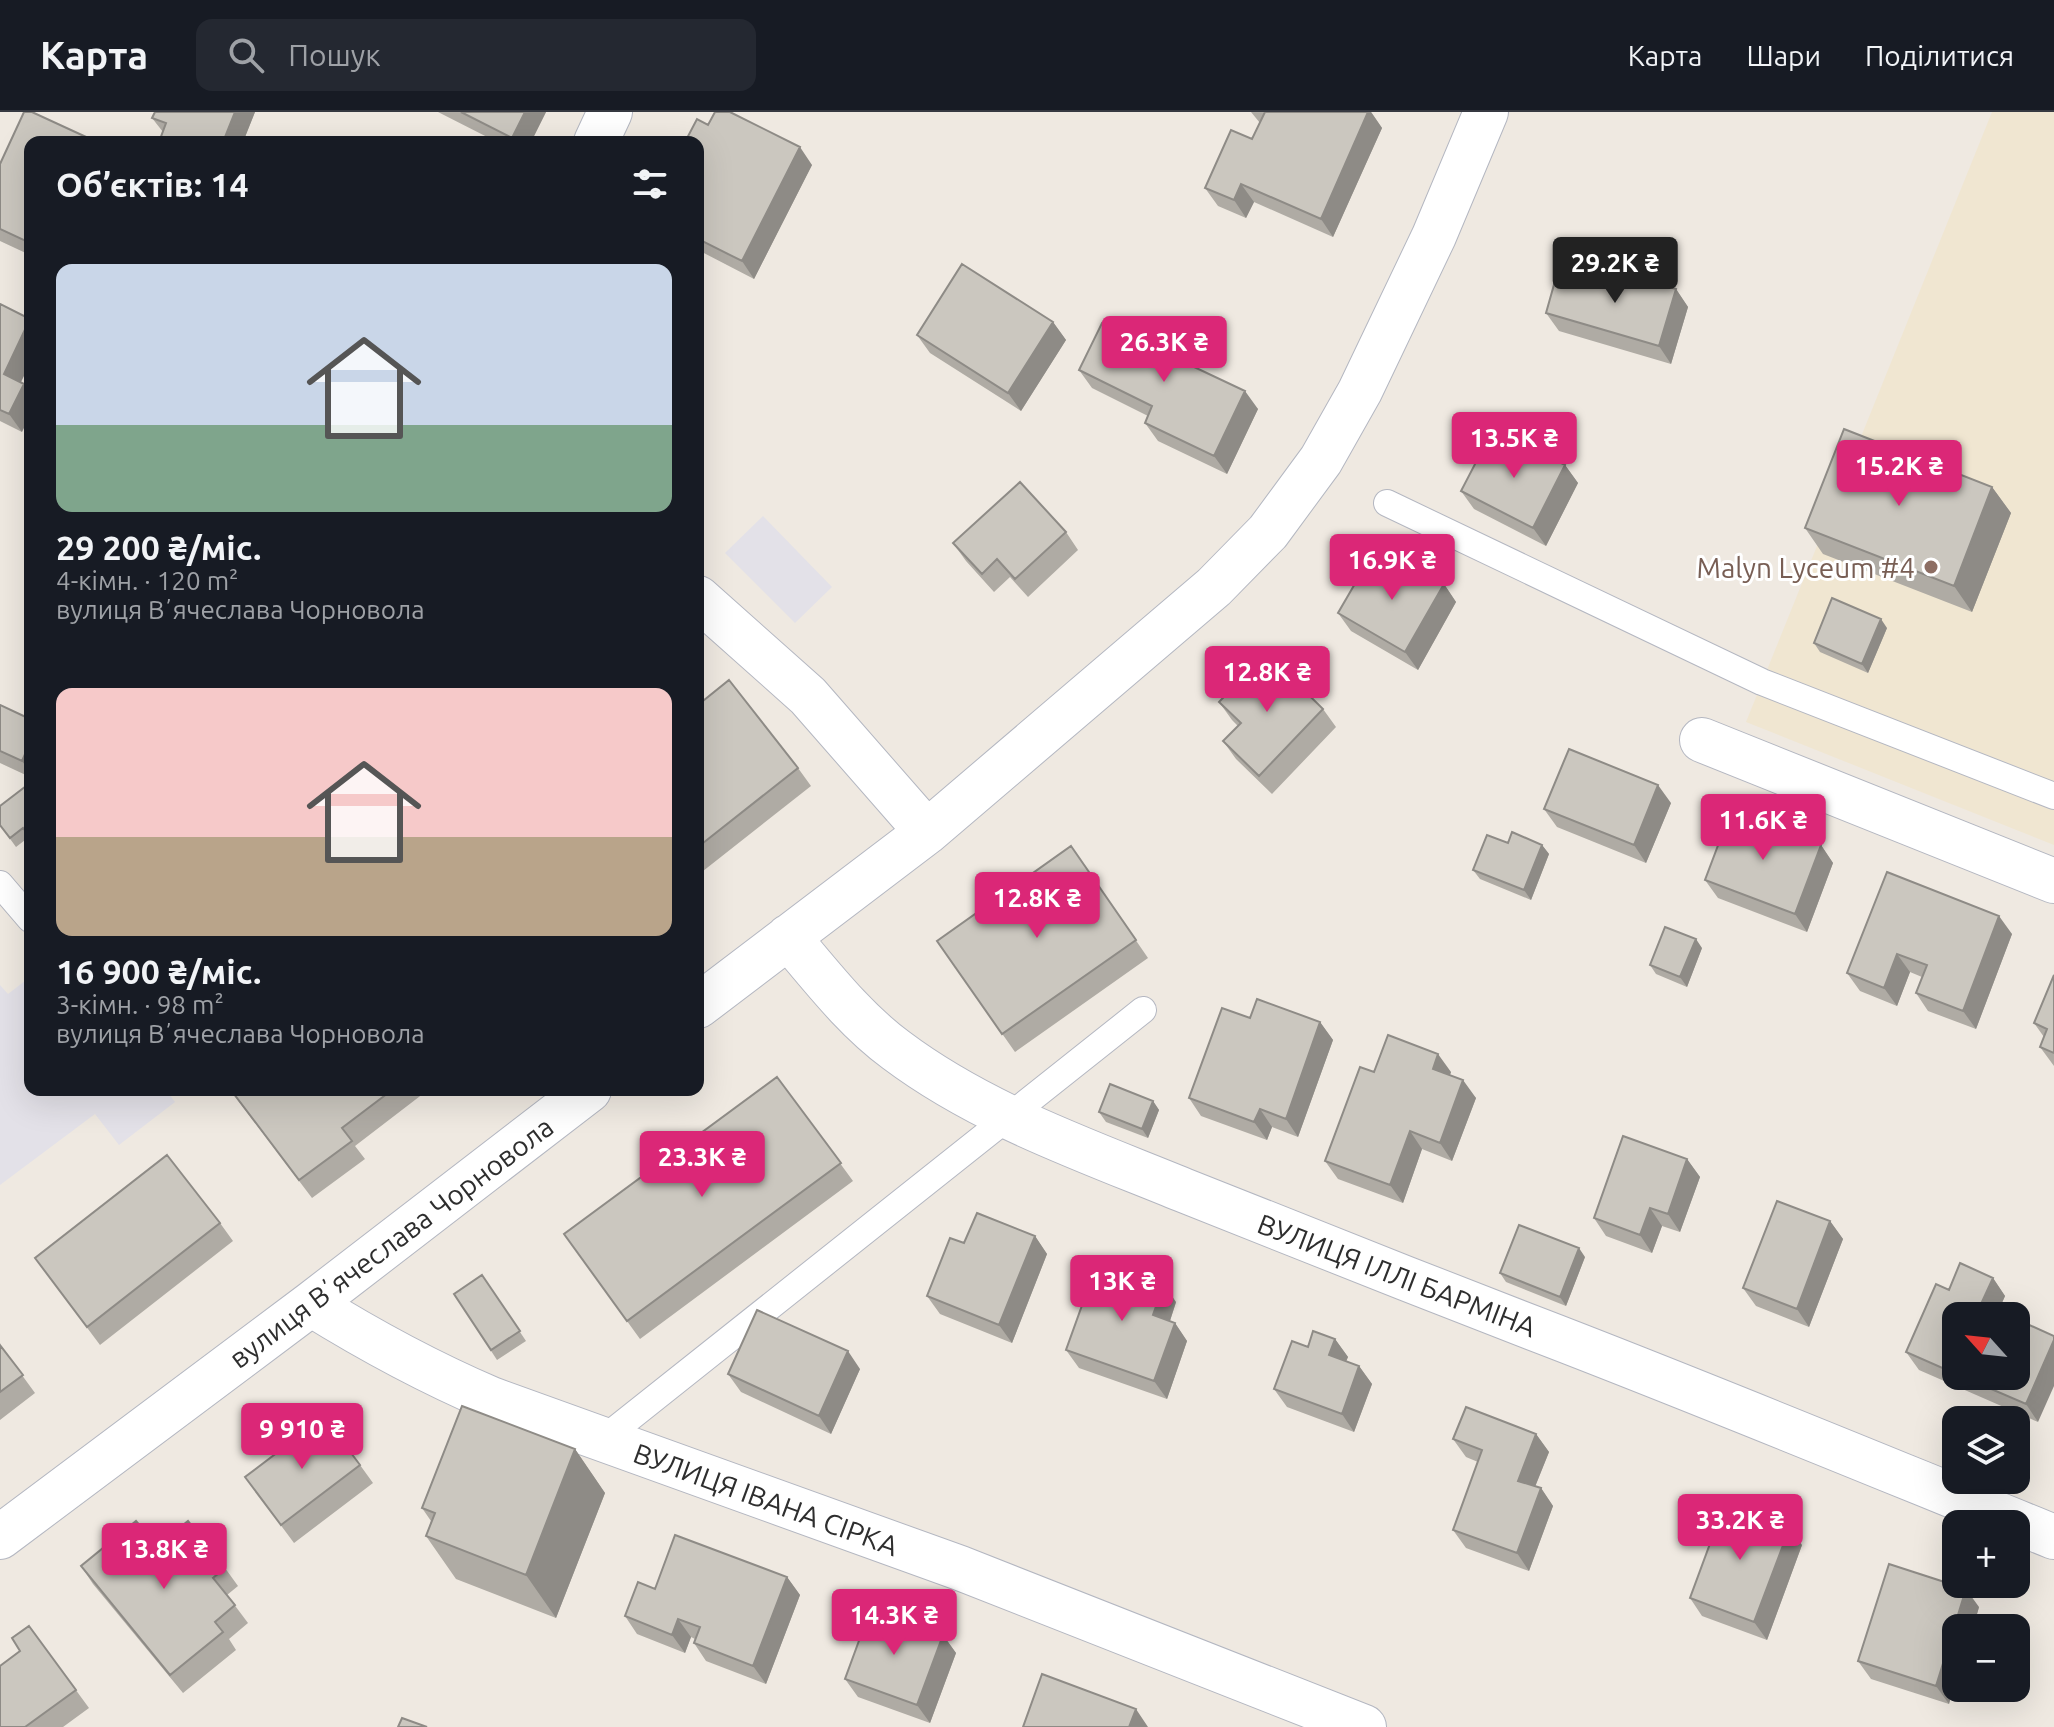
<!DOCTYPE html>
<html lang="uk">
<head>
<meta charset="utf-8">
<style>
  body { margin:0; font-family:Ubuntu,sans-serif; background:#242831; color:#f1f3f6; height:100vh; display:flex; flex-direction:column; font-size:30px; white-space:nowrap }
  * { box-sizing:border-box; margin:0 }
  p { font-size:26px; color:#9ea1a6 }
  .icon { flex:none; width:44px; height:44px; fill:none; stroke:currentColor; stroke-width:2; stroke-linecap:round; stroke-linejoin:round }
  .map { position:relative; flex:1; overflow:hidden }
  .sheet { position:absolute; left:24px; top:24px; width:680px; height:960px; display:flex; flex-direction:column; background:#171b24; border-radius:16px; box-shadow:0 8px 32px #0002 }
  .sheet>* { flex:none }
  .needle { width:52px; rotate:297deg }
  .buttons { position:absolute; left:1942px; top:1190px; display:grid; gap:16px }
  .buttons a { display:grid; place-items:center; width:88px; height:88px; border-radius:16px; background:#171b24; box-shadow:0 8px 32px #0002; font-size:40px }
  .price { position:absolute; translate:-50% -68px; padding:0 18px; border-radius:8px; background:#db2777; color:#fff; font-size:26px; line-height:52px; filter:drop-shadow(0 2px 4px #0008) }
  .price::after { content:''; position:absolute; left:50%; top:48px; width:24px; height:18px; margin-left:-12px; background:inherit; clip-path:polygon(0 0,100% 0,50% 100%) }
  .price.active { background:#222; color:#fff }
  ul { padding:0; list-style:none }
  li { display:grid; align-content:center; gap:16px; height:424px; padding:0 32px }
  li span { display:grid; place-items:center; height:248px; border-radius:16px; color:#555 }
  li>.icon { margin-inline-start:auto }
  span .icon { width:144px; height:144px; fill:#fffc; stroke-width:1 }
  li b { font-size:34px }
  h2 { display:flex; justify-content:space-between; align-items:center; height:96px; padding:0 32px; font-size:34px }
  header { display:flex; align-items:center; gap:48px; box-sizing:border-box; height:112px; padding:0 40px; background:#171b24; border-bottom:2px solid #363941 }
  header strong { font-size:38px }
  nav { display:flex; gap:44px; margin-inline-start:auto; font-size:28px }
  .search { width:560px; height:72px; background:#242831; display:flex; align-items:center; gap:20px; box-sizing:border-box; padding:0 28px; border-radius:16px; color:#9ea1a6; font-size:30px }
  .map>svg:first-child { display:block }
</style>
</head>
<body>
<header>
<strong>Карта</strong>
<div class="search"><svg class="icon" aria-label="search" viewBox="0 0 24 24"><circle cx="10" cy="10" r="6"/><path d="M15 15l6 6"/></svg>Пошук</div>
<nav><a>Карта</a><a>Шари</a><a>Поділитися</a></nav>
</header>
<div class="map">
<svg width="2054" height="1615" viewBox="0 0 2054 1615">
  <rect width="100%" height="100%" fill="#efe9e1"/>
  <!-- industrial -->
  <path fill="#e3e1e8" d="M763,404L832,475L795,511L725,441Z
    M30,865V978H166L175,990L119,1033L95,1002L0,1073V873L8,882Z"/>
  <!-- education -->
  <path fill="#f0e6d1" d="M1992,0H2054V733L1746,610Z"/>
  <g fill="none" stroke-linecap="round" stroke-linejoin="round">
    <!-- lane casing -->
    <g stroke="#b4b7c1" stroke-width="28">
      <path id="lane" d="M1387,391L1762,570L2054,684
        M0,772L30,807
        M602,1328L1143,898"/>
    </g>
    <!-- street casing -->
    <g stroke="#b4b7c1" stroke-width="46">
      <path id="street" d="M596,30L610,0
        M698,486L808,584L927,720
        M1702,628L2054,769
        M788,825C822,865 854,907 896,938C981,1002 1085,1038 1183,1078C1299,1124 1416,1171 1533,1216C1708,1283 1881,1355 2054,1425
        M698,894L927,720L1214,475L1268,420L1321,348L1360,279L1434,124L1486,0
        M311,1192C369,1228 428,1260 491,1287L960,1456L1364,1615
        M0,1425L311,1192L589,978"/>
    </g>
    <!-- lane -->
    <use href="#lane" stroke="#fff" stroke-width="26"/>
    <!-- street -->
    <use href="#street" stroke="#fff" stroke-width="44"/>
  </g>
  <!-- wall -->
  <path fill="#afaba4" d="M255,0L243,30H159L163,20L152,6Z
    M438,0H546L531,30H497Z
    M1251,0H1371L1382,16L1333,125L1254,90L1246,106L1218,94L1205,76L1252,27L1260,11Z
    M708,13L812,53L754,167L700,139L698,137V30Z
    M30,30V143L0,129V52Z
    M1598,173L1676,177L1688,195L1671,252L1559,219L1546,201Z
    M0,192L21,270L22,320L0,309Z
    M1053,210L1066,228L1021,299L930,241L917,223Z
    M1129,224L1183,230L1196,248L1193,254L1258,297L1227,362L1158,329L1145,311L1148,304L1092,276L1079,258Z
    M1507,339L1565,353L1578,371L1546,434L1474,397L1461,379Z
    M1992,375L2011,401L1972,500L1823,442L1805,416Z
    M1066,420L1078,438L1028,485L1010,465L994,480L966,449L953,431Z
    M1391,464L1444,472L1456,490L1418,558L1351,519L1338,501Z
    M1887,516L1868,561L1820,540L1814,531Z
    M1219,590L1323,597L1336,615L1272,682L1236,647L1223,629L1238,614L1232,608Z
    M0,593L30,607V665L0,651Z
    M698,593L798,656L811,674L698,763Z
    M30,671L29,725L16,735L0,713Z
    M1671,691L1646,751L1557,715L1544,697Z
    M1508,731L1542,733L1549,742L1531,788L1480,767L1473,758Z
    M1821,733L1833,751L1807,820L1718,786L1705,768Z
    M1071,734L1148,846L1015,940L937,829Z
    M1887,760L2012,822L1976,917L1928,899L1916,881L1922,865L1910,860L1897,894L1860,879L1847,861Z
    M1702,836L1687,875L1656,862L1650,853Z
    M2054,863V954L2040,935L2044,925L2034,911Z
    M1250,906L1320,910L1333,928L1298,1025L1272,1015L1267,1028L1201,1004L1189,986Z
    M1374,960H1451L1450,963L1476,986L1452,1049L1422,1037L1403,1091L1338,1067L1325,1049Z
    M777,965L853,1069L640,1227L564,1122Z
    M230,978H428L355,1034L365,1047L312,1086Z
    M1153,989L1159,998L1148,1026L1106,1010L1099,1000Z
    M1687,1047L1700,1065L1680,1120L1662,1114L1652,1141L1606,1124L1594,1106Z
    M1830,1109L1843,1127L1809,1215L1756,1194L1743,1176Z
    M220,1111L233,1129L100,1233L35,1146Z
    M1035,1124L1047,1142L1012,1231L940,1202L927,1184L964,1131Z
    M1585,1145L1566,1194L1506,1170L1500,1161Z
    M482,1163L526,1229L497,1248L454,1182Z
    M1993,1166L2005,1184L1998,1200L1956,1204V1264H2016L2038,1310L1919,1258L1906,1240L1949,1178Z
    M1176,1190L1170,1209L1175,1211L1187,1229L1167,1287L1079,1256L1066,1238Z
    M1335,1227L1348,1245L1346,1249L1359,1254L1372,1272L1354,1320L1287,1295L1274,1277L1308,1235Z
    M0,1233L35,1281L0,1308Z
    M860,1257L831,1322L741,1280L728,1262Z
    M1536,1322L1549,1340L1535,1375L1541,1376L1553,1394L1529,1459L1466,1436L1453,1418L1478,1350L1466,1345L1453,1327Z
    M575,1337L605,1381L556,1506L456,1467L426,1424L431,1409L422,1396Z
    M360,1353L373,1371L294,1431L245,1365Z
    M1802,1433L1767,1528L1702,1504L1690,1486Z
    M157,1434L225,1456L238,1474L227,1483L248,1511L229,1527L236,1538L183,1581L93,1472L81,1454Z
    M787,1465L800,1483L766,1572L706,1549L694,1531L695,1527L691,1525L685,1541L637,1522L625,1504L655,1477Z
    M1979,1495L1973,1516H1956L1949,1592L1871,1567L1858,1549Z
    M29,1514L89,1596L63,1615H0L20,1539Z
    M943,1523L956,1541L930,1611L858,1585L845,1567Z"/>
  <!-- shaded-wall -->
  <path fill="#8e8b86" d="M235,0H255L243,30H223Z
    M525,0H546L531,30H515L512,26Z
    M1368,0H1371L1382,16L1333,125L1321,107Z
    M800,35L812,53L754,167L742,149Z
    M1241,72L1254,90L1246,106L1234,88Z
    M1676,177L1688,195L1671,252L1659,234Z
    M30,208V252L16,280L4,262Z
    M1053,210L1066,228L1021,299L1008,281Z
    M1183,230L1196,248L1188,264L1175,246Z
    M24,272L30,280V304L22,320L9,302Z
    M1245,279L1258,297L1227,362L1214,344Z
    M1565,353L1578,371L1546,434L1533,416Z
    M1992,375L2011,401L1972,500L1954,474Z
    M1444,472L1456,490L1418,558L1405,540Z
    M1881,507L1887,516L1868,561L1862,552Z
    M30,631V660L22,649Z
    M1658,673L1671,691L1646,751L1634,733Z
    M1542,733L1549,742L1531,788L1524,778Z
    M1821,733L1833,751L1807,820L1795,802Z
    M1999,804L2012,822L1976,917L1963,899Z
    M1696,827L1702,836L1687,875L1680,865Z
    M1897,842L1910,860L1897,894L1884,876Z
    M1320,910L1333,928L1298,1025L1286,1007Z
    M1438,942L1451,960L1445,975L1433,957Z
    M1463,968L1476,986L1452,1049L1440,1031Z
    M1153,989L1159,998L1148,1026L1142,1017Z
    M1260,997L1272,1015L1267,1028L1254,1010Z
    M1410,1019L1422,1037L1403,1091L1390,1073Z
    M1687,1047L1700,1065L1680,1120L1668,1102Z
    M1650,1096L1662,1114L1652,1141L1640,1123Z
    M1830,1109L1843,1127L1809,1215L1797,1197Z
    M1035,1124L1047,1142L1012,1231L999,1213Z
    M1579,1136L1585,1145L1566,1194L1560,1185Z
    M1993,1166L2005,1184L1996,1204L1981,1192Z
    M1164,1172L1176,1190L1166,1221L1153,1203Z
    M1175,1211L1187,1229L1167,1287L1154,1269Z
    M1335,1227L1348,1245L1341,1261L1329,1243Z
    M2054,1228V1274L2038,1310L2026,1292Z
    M848,1239L860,1257L831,1322L819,1304Z
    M1359,1254L1372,1272L1354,1320L1342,1302Z
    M1536,1322L1549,1340L1530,1387L1518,1369Z
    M575,1337L605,1381L556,1506L526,1463Z
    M1541,1376L1553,1394L1529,1459L1517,1441Z
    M1790,1415L1802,1433L1767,1528L1754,1510Z
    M787,1465L800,1483L766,1572L753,1554Z
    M1966,1477L1979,1495L1973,1516H1956V1569L1949,1592L1936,1574Z
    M678,1507L691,1525L685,1541L672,1523Z
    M943,1523L956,1541L930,1611L917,1593Z
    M1136,1597L1148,1615H1129Z"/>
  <!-- building -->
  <path fill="#cbc7bf" stroke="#8e8b86" stroke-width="2" d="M24,0H32L97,30H30V131L0,117V52Z
    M155,0H235L223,30H159L166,11L152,6Z
    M461,0H525L512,26Z
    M715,0H730L800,35L742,149L698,127V30H685L697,7L708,13Z
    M1264,0H1368L1321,107L1241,72L1234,88L1205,76L1231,18L1252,27L1265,0Z
    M962,152L1053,210L1008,281L917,223Z
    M1603,156L1676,177L1659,234L1546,201L1557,162L1598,173Z
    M0,192L30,207L4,262L24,272L9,302L0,298Z
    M1136,207L1183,230L1175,246L1245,279L1214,344L1145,311L1152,294L1079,258L1102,211L1129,224Z
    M1844,317L1992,375L1954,474L1805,416Z
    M1514,326L1565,353L1533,416L1461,379L1487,329L1507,339Z
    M1020,370L1066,420L1015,467L997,447L982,462L953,431Z
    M1401,447L1444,472L1405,540L1338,501L1367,451L1391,464Z
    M1832,486L1881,507L1862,552L1814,531Z
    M1266,541L1323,597L1259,664L1223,629L1241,611L1219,590Z
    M729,568L798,656L698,735V593Z
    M0,593L30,607V631L22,649L0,639Z
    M1569,637L1658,673L1634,733L1544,697Z
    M30,671V725L23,716L10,726L0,713V694Z
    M1731,699L1821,733L1795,802L1705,768Z
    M1512,720L1542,733L1524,778L1473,758L1487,723L1508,731Z
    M1071,734L1136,828L1002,922L937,829Z
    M1887,760L1999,804L1963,899L1916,881L1927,853L1897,842L1884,876L1847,861Z
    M1665,815L1696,827L1680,865L1650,853Z
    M2054,863V941L2040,935L2047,917L2034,911Z
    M1257,887L1320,910L1286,1007L1260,997L1254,1010L1189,986L1222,896L1250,906Z
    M1388,923L1438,942L1433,957L1463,968L1440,1031L1410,1019L1390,1073L1325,1049L1360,955L1374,960Z
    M777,965L841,1051L627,1209L564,1122Z
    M1110,972L1153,989L1142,1017L1099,1000Z
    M231,978H392L342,1016L352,1029L299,1068Z
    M1623,1024L1687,1047L1668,1102L1650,1096L1640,1123L1594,1106Z
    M167,1043L220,1111L87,1215L35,1146Z
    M1777,1089L1830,1109L1797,1197L1743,1176Z
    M977,1101L1035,1124L999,1213L927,1184L950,1126L964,1131Z
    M1519,1113L1579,1136L1560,1185L1500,1161Z
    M1098,1149L1164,1172L1153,1203L1175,1211L1154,1269L1066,1238Z
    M1960,1151L1993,1166L1981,1192L2008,1204H1956V1262L1906,1240L1936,1172L1949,1178Z
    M482,1163L520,1219L491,1238L454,1182Z
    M757,1198L848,1239L819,1304L728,1262Z
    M2016,1207L2054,1224V1228L2026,1292L1961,1264H2016Z
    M1313,1219L1335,1227L1329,1243L1359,1254L1342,1302L1274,1277L1292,1229L1308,1235Z
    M0,1233L23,1263L0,1280Z
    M462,1294L575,1337L526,1463L426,1424L435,1401L422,1396Z
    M1466,1295L1536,1322L1518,1369L1541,1376L1517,1441L1453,1418L1482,1338L1453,1327Z
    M324,1305L360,1353L281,1413L245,1365Z
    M1725,1391L1790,1415L1754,1510L1690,1486Z
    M136,1409L157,1434L188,1409L225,1456L213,1466L235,1493L215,1510L223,1520L170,1563L81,1454Z
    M675,1423L787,1465L753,1554L694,1531L700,1515L678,1507L672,1523L625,1504L638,1470L655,1477Z
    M1889,1452L1966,1477L1936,1574L1858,1549Z
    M871,1496L943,1523L917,1593L845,1567Z
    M29,1514L76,1578L25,1615H0V1554L20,1539L12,1526Z
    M1042,1562L1136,1597L1129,1615H1023Z
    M402,1606L427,1615H398Z"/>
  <!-- markers -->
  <circle fill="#8d6e63" stroke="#fff" stroke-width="3" cx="1931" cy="455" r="8"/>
  <g text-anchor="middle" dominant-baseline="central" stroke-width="6" stroke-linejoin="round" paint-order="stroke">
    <!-- education labels -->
    <g font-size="28" fill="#785e54" stroke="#fff" text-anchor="end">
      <text x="1915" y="455">Malyn Lyceum #4</text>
    </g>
    <!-- street labels -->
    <g font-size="28" fill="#2e2e2e" stroke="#fff">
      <text transform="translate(391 1130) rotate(-37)">вулиця Вʼячеслава Чорновола</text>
      <text transform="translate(1397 1163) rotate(21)">ВУЛИЦЯ ІЛЛІ БАРМІНА</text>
      <text transform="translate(766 1387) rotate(20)">ВУЛИЦЯ ІВАНА СІРКА</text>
    </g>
  </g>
</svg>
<div class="buttons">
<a><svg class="needle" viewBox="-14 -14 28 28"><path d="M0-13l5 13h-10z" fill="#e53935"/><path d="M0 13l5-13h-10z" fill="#9ea1a6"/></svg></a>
<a><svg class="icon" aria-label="layers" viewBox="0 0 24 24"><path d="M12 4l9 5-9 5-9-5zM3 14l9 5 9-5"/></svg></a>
<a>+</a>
<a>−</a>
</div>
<b class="price active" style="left:1615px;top:193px">29.2K ₴</b>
<b class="price" style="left:1164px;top:272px">26.3K ₴</b>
<b class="price" style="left:1514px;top:368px">13.5K ₴</b>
<b class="price" style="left:1899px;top:396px">15.2K ₴</b>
<b class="price" style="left:1392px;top:490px">16.9K ₴</b>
<b class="price" style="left:1267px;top:602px">12.8K ₴</b>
<b class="price" style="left:1763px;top:750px">11.6K ₴</b>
<b class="price" style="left:1037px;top:828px">12.8K ₴</b>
<b class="price" style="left:702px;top:1087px">23.3K ₴</b>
<b class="price" style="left:1122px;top:1211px">13K ₴</b>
<b class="price" style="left:302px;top:1359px">9 910 ₴</b>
<b class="price" style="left:1740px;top:1450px">33.2K ₴</b>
<b class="price" style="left:164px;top:1479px">13.8K ₴</b>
<b class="price" style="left:894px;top:1545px">14.3K ₴</b>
<section class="sheet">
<h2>Об’єктів: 14<svg class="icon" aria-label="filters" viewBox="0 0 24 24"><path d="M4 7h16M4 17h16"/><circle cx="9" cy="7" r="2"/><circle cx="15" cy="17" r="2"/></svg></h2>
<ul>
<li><span style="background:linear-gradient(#c9d6e8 65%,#7fa58c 0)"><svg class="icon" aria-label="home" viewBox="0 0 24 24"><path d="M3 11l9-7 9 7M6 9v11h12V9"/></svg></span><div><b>29 200 ₴/міс.</b><p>4-кімн. · 120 m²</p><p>вулиця Вʼячеслава Чорновола</p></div></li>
<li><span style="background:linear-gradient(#f6c9c9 60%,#b9a48a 0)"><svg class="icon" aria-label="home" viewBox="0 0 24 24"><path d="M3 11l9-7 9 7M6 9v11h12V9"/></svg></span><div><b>16 900 ₴/міс.</b><p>3-кімн. · 98 m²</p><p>вулиця Вʼячеслава Чорновола</p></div></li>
</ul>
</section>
</div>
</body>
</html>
